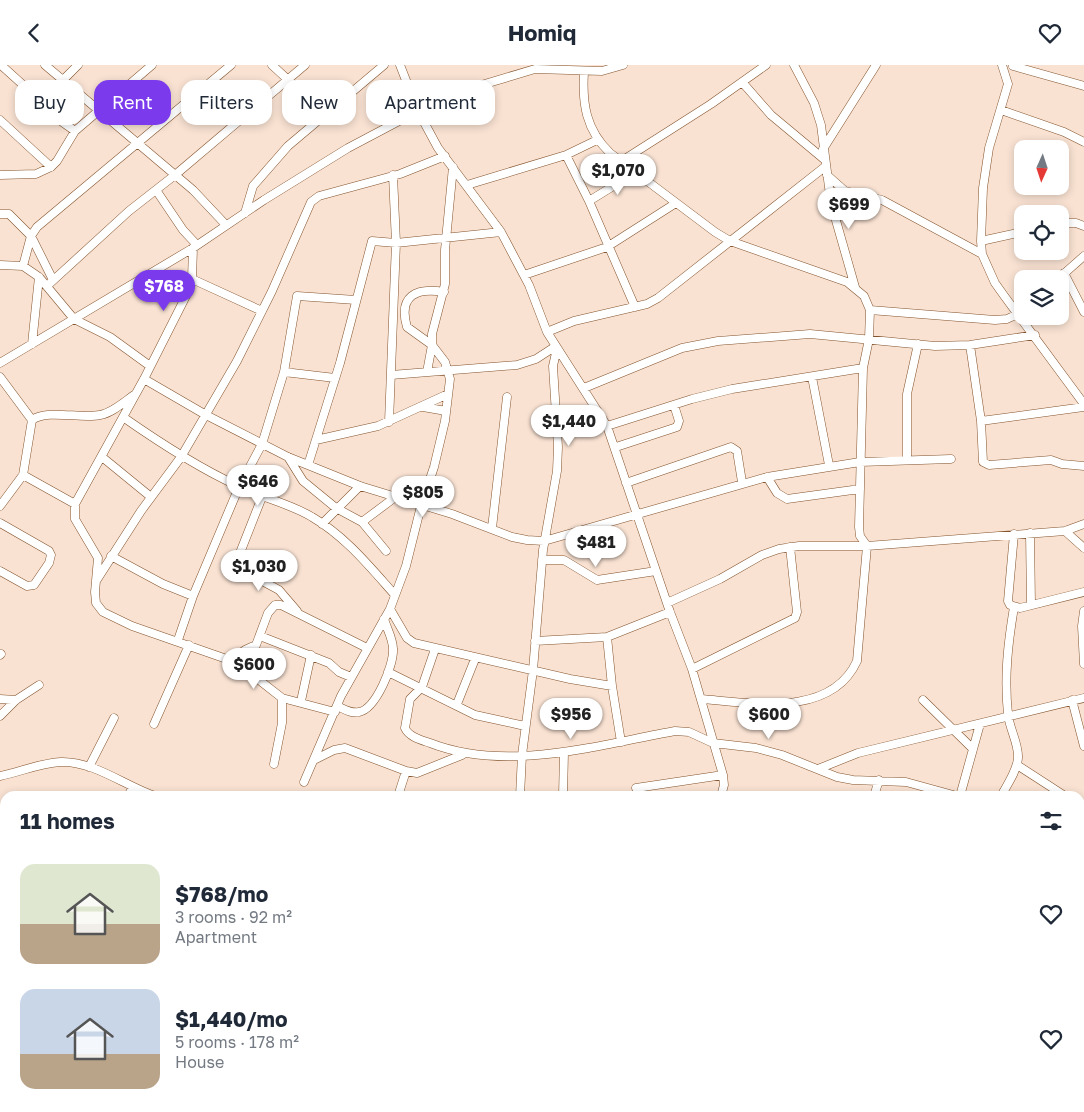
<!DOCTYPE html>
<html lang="en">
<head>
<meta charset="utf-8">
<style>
  body { margin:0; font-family:"Golos Text",sans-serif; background:#f6f6f7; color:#1f2937; height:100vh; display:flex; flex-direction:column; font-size:19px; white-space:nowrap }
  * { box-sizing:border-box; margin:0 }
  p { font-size:16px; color:#747a83 }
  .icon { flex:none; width:28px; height:28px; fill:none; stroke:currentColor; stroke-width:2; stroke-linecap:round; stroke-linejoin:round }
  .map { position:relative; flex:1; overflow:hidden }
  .panel { position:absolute; left:0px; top:726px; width:1085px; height:321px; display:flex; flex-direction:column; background:#fff; border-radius:15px 15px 0 0; box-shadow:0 2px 8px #0003 }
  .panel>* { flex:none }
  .top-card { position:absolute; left:15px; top:15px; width:500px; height:45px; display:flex; gap:10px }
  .needle { width:32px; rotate:183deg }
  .buttons { position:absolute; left:1014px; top:75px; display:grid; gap:10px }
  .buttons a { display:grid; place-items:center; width:55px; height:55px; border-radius:10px; background:#fff; box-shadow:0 2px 8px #0003; font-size:25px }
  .price { position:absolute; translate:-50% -42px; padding:0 11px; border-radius:18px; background:#fff; color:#222; font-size:16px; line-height:32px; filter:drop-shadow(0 1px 2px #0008) }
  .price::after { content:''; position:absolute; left:50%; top:30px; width:15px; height:11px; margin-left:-8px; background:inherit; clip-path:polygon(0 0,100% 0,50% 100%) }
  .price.current { background:#7c3aed; color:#fff }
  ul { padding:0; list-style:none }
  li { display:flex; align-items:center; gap:15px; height:125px; padding:0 20px }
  li span { display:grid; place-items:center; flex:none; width:140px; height:100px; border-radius:15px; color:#555 }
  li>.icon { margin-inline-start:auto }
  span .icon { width:60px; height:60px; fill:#fffc; stroke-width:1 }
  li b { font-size:21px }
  h2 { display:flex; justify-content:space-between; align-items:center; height:60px; padding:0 20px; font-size:21px }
  .chip { padding:0 18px; border-radius:15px; background:#fff; box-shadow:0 2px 8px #0003; font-size:18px; line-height:45px }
  .chip.current { background:#7c3aed; color:#fff }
  header { display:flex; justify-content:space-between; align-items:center; height:65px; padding:0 20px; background:#fff; font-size:22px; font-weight:700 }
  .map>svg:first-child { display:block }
</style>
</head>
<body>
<header><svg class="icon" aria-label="back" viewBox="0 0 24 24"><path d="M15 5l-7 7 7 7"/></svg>Homiq<svg class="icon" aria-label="heart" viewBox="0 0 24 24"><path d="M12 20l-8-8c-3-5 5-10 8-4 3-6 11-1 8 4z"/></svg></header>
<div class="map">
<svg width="1084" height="1047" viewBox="0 0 1084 1047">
  <rect width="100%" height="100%" fill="#f9e2d2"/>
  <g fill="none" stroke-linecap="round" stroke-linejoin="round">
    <!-- minor casing -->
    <g stroke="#83532c" stroke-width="9">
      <path id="minor" d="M1,0L42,37L51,49L75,66
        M45,0L193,125L226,160
        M272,0L325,49
        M400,0L418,46L438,83L501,167L529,220L547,267L607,361L670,547L692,604L723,710L724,720L721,731
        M794,0L814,38L821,60L831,138L855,222
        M1002,0L1008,19L989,83L983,123L981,176L982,189L995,218L1005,232L1084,339
        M1013,1L1084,21
        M584,7C582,39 586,65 610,88L715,167L730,176L847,217L864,231L870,245L869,274L863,303L859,462L860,471L867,481L857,596C831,653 752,638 701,634
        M63,15L78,0
        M742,17L771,50L825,95
        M1001,45L1064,67L1084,77
        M0,55L51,102
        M823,84L876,0
        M566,90L589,136L635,242
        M620,97L711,39L766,0
        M0,110L36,109L51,102L57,96L75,66L152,0
        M827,110L845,126L882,135L982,189
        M467,120L566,90L597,75
        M156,125L183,165L197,180
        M589,136L636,107
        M245,148L253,121L288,81L384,0
        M0,149H9L31,171L53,215
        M1060,158H1076L1084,161
        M981,176L1022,167
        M193,183L192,214L186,231L144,314L75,439V454L98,493L95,527L96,538L103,547L132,561L238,598
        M0,200L23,201L39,212L74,254L110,272L150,301
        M23,201L31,171L37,162L231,0
        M1064,208L1084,247
        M524,210L607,182L676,138
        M192,214L262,246
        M1058,214L1084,191
        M47,221L129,146L175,110L305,0
        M870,245L995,255L1007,254L1022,247
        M547,267L574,256L647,239L658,233L826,101
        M32,279L39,212
        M970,280L981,356L983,397L989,400L1051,395L1062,399L1084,401
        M0,298L193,183L264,135L348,83L418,46L468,24L535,4L602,6L623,0
        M284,307L335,313
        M427,307L432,280L407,262C398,231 416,222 444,227
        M391,310L517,300L536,294L556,281
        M0,312L32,355
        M812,312L829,400
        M144,314L206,350L288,392L360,421L452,449L512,472L527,475L544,476L767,412L860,397L951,394
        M584,323L682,283L718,276L810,269L935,281L970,280L1035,270
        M423,342L446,346
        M123,352C160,378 197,402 238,421C262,433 289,438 312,452C345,471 370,502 395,530
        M981,356L1084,342
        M389,357L396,178L393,110
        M607,361L692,334L732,324L863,303
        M316,375L378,361L448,329
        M616,382L677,362L679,356L674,340
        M102,392L151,432
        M288,392L303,416L336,443L362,457L386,486
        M907,395V329L918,279
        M308,400L340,298L372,176L396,178L501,167
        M767,412L777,428L787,434L860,424
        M626,418L731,382L737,386L742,417
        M262,432L236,498L238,503L279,525L297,546
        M75,439L23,410L32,355C47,344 81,354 100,350C112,348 124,337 134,330
        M0,441L23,410
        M362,457L394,433
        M0,458L49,486L51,490L49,498L34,520L27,521L0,506
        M322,459L360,421
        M492,463L507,332
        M1065,466L1084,483
        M1030,468L1031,540
        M1014,469L1008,536L1010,540L1020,543L1084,527
        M111,491L163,519L193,531
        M542,495H564L597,515L656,506
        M96,516L141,446L181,392L237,296L272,226L311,137L319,131L400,109L445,91
        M667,538L720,514L762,490L779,484L799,481H867L1065,466L1084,459
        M390,544L407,573L414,578L570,614L612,621L621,677
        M1084,546L1082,561L1084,599
        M260,571L329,598L339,607L351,612
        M178,575L193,531L239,422L262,379L284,307L297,231L356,235
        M535,576L607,572
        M435,584L422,622L410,634L405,663C409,672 421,675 430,678C507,708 597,680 675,666L689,667L713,678L756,683L782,690L837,712L853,715L906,717L957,731
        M0,590L1,589
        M692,604L795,553L797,547L790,482
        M388,607L475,650L525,661
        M612,621L607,572L670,547
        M0,634L16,635
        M923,635L973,684
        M1072,635L1084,681
        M301,636L311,590
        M457,639L475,594
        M337,641C344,644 351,649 359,647C376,644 394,600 393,584C393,574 387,564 384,554
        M335,647L282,633L240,600L238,598C240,584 246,585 256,580L268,548L275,540H281L367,583
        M0,651L16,635L39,620
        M154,659L189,580
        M314,695L334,685L345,683L406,706L417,708L462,690
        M274,699L282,658V633
        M1017,700L1065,731
        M89,702L114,653
        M818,704L858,688L1084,633
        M0,711C20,707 40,698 61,697C94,696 125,721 155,731
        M304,717L341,631L390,544L406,501L421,441L434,402L445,356L450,314L445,297L432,280V269L445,219V185L453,102
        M636,723L723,710
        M128,731L133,722
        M398,731L406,706
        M520,731L522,690L533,605L543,485L557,406L558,382L553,301L557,283
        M563,731L564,688
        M874,731L879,715
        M960,731L980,659
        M1001,731C1007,720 1017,706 1018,693C1019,679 1009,663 1008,649C1004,612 1008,578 1014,542
        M1080,740L1084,743
        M0,768L5,777
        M1080,812L1084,798
        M0,841L5,840
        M0,894L5,893
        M1080,917L1084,918
        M0,990L5,953
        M0,1027L5,1028
        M1080,1035H1084
        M37,1042V1047
        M84,1042L85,1047
        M143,1042L145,1047
        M546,1042L552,1047
        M788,1042L789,1047
        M883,1042L884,1047
        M300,1047V1042
        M375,1047L378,1042
        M461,1047L464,1042
        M485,1047L487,1042
        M538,1047L540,1042
        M633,1047L642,1042
        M703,1047L706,1042
        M837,1047L838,1042
        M955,1047L956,1042
        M1013,1047L1014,1042"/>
    </g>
    <!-- minor -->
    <use href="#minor" stroke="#fff" stroke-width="8"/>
  </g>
</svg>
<div class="buttons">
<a><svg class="needle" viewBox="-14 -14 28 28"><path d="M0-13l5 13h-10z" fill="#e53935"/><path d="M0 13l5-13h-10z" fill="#747a83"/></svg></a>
<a><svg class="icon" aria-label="locate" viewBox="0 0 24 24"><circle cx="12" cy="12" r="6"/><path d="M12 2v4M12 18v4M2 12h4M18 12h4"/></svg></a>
<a><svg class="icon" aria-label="layers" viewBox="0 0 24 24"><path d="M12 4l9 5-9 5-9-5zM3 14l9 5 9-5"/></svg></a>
</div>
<b class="price" style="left:618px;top:131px">$1,070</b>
<b class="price" style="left:849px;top:165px">$699</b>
<b class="price current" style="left:164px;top:247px">$768</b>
<b class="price" style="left:569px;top:382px">$1,440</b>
<b class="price" style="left:258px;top:442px">$646</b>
<b class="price" style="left:423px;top:453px">$805</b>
<b class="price" style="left:596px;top:503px">$481</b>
<b class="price" style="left:259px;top:527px">$1,030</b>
<b class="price" style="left:254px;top:625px">$600</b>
<b class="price" style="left:571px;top:675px">$956</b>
<b class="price" style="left:769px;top:675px">$600</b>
<div class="top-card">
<a class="chip">Buy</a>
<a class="chip current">Rent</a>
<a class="chip">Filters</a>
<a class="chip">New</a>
<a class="chip">Apartment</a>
</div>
<section class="panel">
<h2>11 homes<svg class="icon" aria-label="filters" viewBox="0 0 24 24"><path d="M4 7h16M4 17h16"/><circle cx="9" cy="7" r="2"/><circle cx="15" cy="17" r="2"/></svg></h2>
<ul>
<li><span style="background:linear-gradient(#dfe7d0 60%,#b9a48a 0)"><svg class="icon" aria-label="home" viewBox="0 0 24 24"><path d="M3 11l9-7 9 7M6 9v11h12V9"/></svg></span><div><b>$768/mo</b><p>3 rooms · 92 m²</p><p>Apartment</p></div><svg class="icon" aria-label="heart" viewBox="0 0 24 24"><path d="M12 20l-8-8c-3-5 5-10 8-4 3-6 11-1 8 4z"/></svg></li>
<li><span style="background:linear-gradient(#c9d6e8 65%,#b9a48a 0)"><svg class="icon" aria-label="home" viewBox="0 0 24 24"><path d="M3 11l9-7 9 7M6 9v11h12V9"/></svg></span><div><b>$1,440/mo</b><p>5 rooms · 178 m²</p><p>House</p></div><svg class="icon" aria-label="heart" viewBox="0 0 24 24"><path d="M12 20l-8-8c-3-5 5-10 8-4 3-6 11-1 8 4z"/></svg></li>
</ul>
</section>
</div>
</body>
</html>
